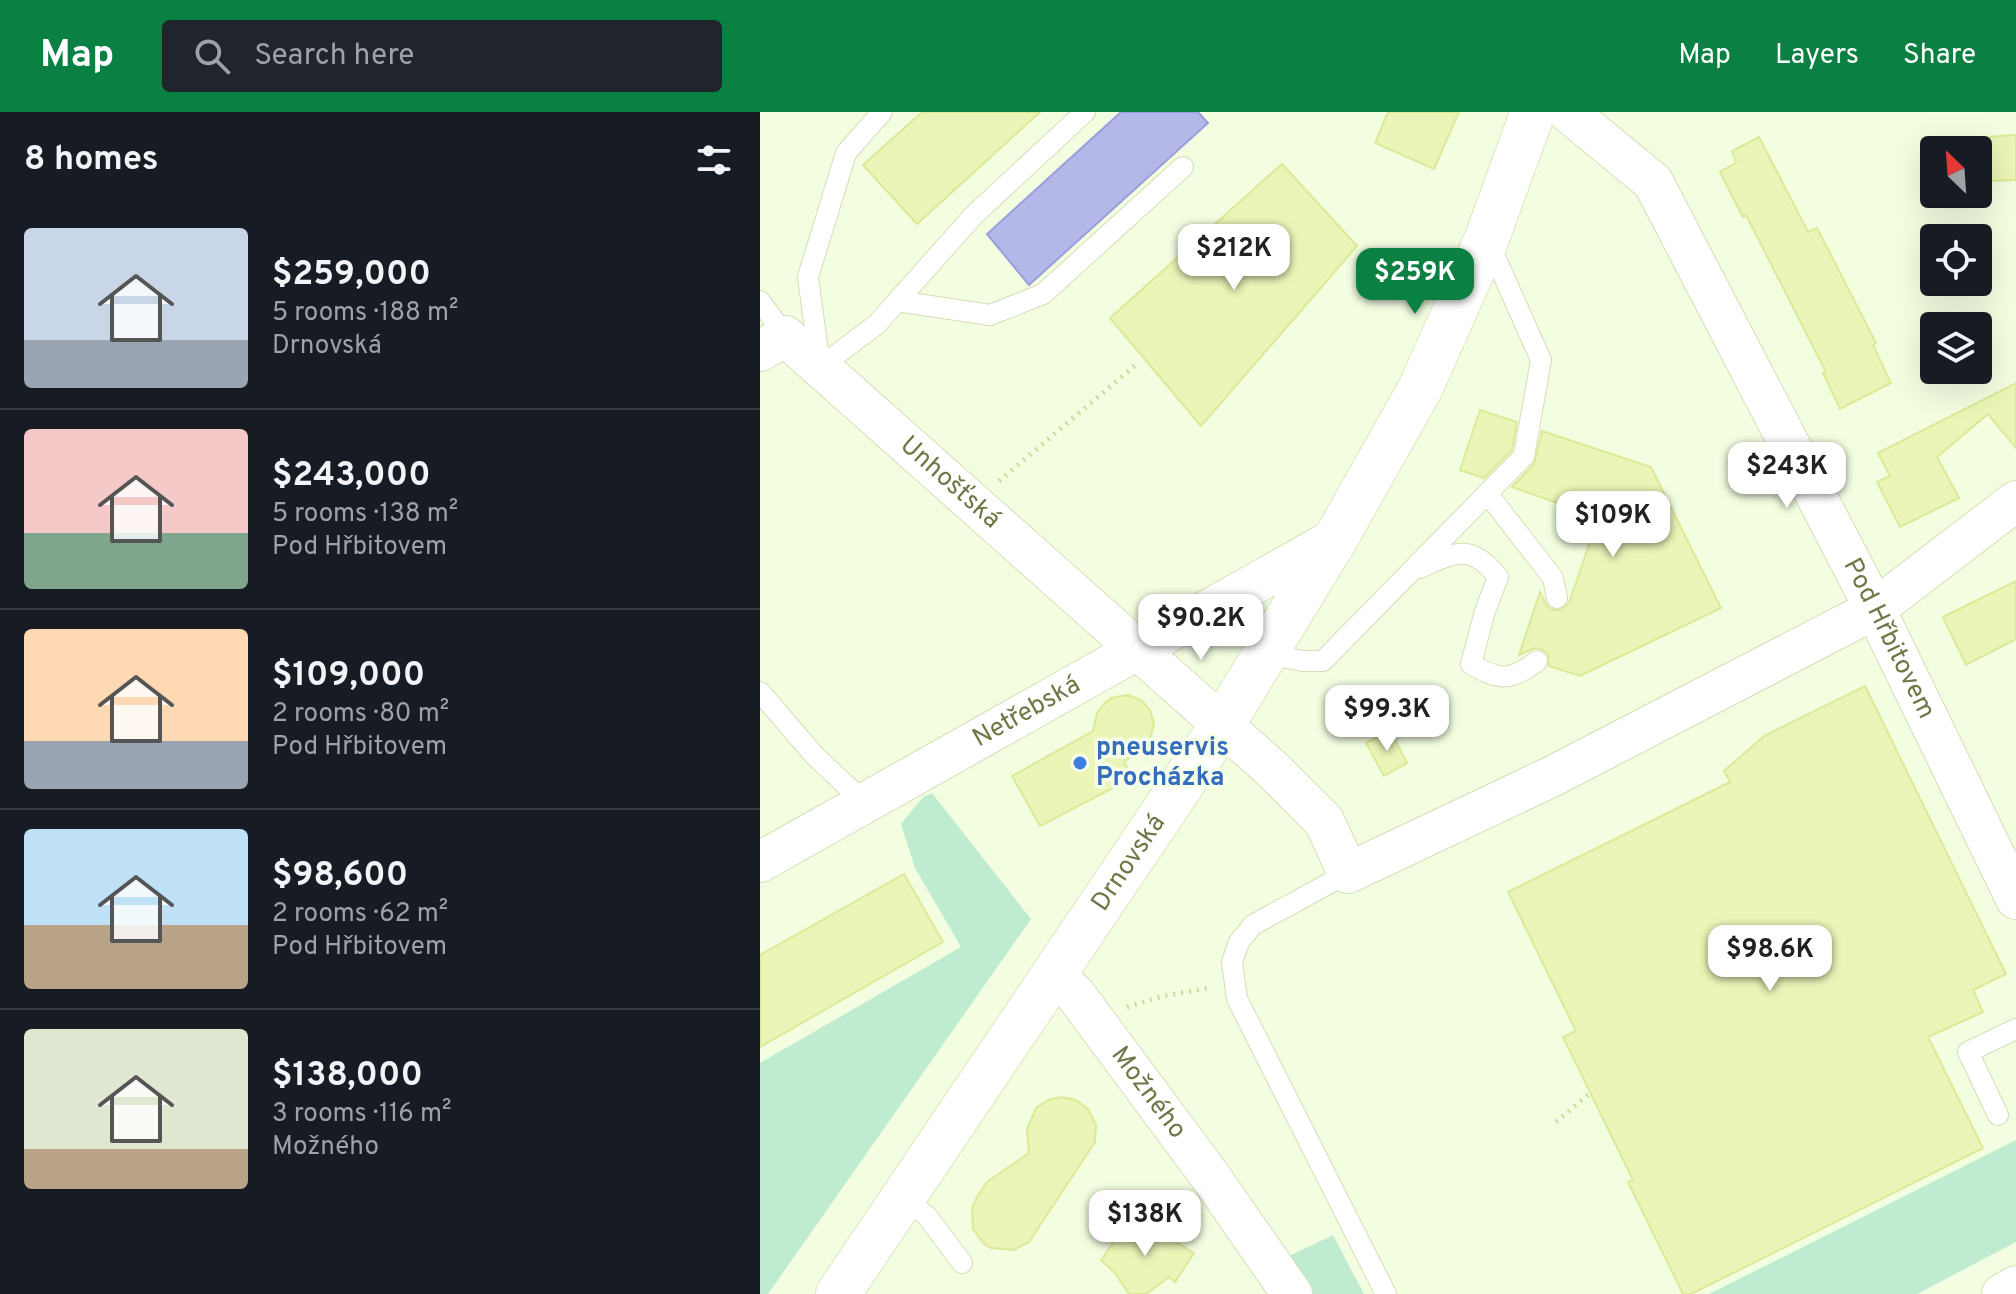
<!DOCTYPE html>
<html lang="en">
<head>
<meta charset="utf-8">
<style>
  body { margin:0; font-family:Overpass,sans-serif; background:#20242c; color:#f1f3f6; height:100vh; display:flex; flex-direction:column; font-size:30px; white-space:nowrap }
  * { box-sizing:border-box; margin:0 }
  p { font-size:26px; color:#9ea1a6 }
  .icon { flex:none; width:44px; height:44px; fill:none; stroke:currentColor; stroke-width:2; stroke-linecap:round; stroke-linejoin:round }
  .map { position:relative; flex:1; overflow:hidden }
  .details { display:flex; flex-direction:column; background:#171b24; width:760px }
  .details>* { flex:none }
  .needle { width:52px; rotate:335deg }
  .fabs { position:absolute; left:1160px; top:24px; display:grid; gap:16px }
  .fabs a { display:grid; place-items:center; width:72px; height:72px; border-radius:8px; background:#171b24; box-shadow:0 8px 32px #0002; font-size:40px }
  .price { position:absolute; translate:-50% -68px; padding:0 18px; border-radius:16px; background:#fff; color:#222; font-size:26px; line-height:52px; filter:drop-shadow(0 2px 4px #0008) }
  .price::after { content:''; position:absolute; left:50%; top:48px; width:24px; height:18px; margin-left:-12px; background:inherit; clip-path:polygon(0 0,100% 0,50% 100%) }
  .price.active { background:#0b8043; color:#fff }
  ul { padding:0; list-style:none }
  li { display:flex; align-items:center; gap:24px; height:200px; padding:0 24px }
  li+li { border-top:2px solid #363941 }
  li span { display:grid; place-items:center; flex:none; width:224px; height:160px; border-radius:8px; color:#555 }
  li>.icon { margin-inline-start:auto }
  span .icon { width:96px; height:96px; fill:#fffc; stroke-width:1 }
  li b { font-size:34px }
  h2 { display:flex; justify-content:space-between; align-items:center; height:96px; padding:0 24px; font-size:34px }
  header { display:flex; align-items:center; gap:48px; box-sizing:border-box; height:112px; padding:0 40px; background:#0b8043; color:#fff }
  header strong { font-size:38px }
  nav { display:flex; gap:44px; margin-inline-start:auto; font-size:28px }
  .search { width:560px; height:72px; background:#20242c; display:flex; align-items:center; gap:20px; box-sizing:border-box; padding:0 28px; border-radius:8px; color:#9ea1a6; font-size:30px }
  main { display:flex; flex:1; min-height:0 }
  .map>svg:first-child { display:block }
</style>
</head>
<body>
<header>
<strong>Map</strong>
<div class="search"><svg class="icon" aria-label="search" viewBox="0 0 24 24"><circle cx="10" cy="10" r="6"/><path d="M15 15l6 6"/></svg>Search here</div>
<nav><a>Map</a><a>Layers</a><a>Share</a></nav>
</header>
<main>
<section class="details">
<h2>8 homes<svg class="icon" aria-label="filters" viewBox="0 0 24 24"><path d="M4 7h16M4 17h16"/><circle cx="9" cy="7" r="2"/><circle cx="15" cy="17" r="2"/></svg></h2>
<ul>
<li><span style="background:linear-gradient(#c9d6e8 70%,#9aa5b1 0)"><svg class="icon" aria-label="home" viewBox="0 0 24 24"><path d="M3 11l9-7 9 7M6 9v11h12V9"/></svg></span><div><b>$259,000</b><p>5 rooms · 188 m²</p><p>Drnovská</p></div></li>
<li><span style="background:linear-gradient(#f6c9c9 65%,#7fa58c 0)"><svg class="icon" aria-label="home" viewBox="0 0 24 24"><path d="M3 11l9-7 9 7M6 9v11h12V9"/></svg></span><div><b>$243,000</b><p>5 rooms · 138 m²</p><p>Pod Hřbitovem</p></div></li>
<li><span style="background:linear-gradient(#ffd9b3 70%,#9aa5b1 0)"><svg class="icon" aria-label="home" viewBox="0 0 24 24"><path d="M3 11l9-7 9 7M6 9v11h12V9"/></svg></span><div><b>$109,000</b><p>2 rooms · 80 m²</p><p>Pod Hřbitovem</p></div></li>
<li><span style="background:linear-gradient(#bfe0f5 60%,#b9a48a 0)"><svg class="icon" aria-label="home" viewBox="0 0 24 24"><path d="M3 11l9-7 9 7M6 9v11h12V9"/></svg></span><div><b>$98,600</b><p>2 rooms · 62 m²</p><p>Pod Hřbitovem</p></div></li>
<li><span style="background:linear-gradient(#dfe7d0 75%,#b9a48a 0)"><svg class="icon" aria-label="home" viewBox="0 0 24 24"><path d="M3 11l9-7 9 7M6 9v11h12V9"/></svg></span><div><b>$138,000</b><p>3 rooms · 116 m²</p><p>Možného</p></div></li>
</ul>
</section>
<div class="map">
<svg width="1256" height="1182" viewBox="0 0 1256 1182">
  <rect width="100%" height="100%" fill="#f3fee1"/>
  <!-- green -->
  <path fill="#bfecd0" d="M172,681L271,807L8,1182H0V951L201,835L155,756L141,712L163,685Z
    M1256,1028V1130L1157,1182H949Z
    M573,1123L604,1182H549L525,1146Z"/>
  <!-- water -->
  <path fill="#b4b8e9" stroke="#9a9edb" stroke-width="2" d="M361,0H438L448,11L269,173L227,122Z"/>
  <!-- building -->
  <path fill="#eaf5b7" stroke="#dce996" stroke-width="2" d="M162,0H280L157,112L103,53Z
    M628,0H699L674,57L615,31Z
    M1256,23V68L1229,69L1226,25Z
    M999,25L1048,120L1057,116L1116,231L1113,233L1131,271L1080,297L1063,261L1066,260L986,103L983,105L960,60L976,51L972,39Z
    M522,52L597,134L441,314L350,206Z
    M1256,271V336L1228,302L1177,345L1199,386L1140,415L1117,370L1130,364L1118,341Z
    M720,298L757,310L752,338L724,366L700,358Z
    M782,319L891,355L961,496L820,564L789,554L788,542L782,537L775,536L759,543L780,480L787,494L792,498H800L809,491L832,424L803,414L809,395L752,375L774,352Z
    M1256,469V527L1206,553L1183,505Z
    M1105,574L1246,862L1213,878L1223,900L1168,925L1223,1036L931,1182H923L868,1070L873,1068L803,925L816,919L748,780L970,670L964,659L1004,624Z
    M368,583L381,588L390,598L394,612L390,628L364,650L369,658L357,674L280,714L252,664L333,619L337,601L343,593L351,586Z
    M630,618L647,651L624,664L606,631Z
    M144,762L183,830L0,935V843Z
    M301,985L316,988L328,997L336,1013L335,1030L269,1130L254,1138L231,1136L223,1131L213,1117L212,1096L217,1085L227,1070L269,1041L267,1017L276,996L288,988Z
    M368,1109L382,1118L396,1112L403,1122L434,1141L415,1170L409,1165L386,1182H369L355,1161L341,1148Z"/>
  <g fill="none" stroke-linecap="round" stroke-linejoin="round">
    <!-- service casing -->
    <g stroke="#d5deb7" stroke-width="22">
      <path id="service" d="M122,0L86,41L48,165L60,255L117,212L214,103L325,0
        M0,189L25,224
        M137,189L230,203L283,182L423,55
        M727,381L793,466L797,486
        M660,456C695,440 711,431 738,465L725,499L711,552C739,568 750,570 777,549
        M505,542L543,549H563L764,344L781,248L729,131
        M0,580L55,644L105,691
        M588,761L493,813L479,830L472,850L477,887L626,1182
        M1238,1003L1208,940L1256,917
        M143,1086L167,1104L202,1151"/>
    </g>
    <!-- minor casing -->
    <g stroke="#d5deb7" stroke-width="42">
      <g id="minor">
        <path id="s1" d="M808,0L893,70L1115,497L1256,787"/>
        <path id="s2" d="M0,239L25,224L512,657L564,709L588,761L793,664L1115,497L1256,389"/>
        <path id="s3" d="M0,750L576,426"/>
        <path id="s4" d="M295,864L315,882L450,1064L532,1182"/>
        <path d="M1242,1182L1256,1174"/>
      </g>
    </g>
    <!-- secondary casing -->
    <g stroke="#dde8ba" stroke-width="46">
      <g id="secondary">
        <path id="s5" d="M78,1182L462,613L576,426L661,275L727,126L773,0"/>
      </g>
    </g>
    <!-- path -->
    <path stroke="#cfda9a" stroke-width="5" stroke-dasharray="2 6" stroke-linecap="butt" d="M239,369L378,251
      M367,895L404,884L448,876
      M796,1010L830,981"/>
    <!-- service -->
    <use href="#service" stroke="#fff" stroke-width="20"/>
    <!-- minor -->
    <use href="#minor" stroke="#fff" stroke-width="40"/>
    <!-- secondary -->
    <use href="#secondary" stroke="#fff" stroke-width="44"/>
  </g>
  <!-- markers -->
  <circle fill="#3f7fe0" stroke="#f6ffe9" stroke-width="3" cx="320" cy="651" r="8"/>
  <g text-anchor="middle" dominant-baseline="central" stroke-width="7" stroke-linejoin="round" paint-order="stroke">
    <!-- street labels -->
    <g font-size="26" fill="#707746" stroke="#f6ffe9">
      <text stroke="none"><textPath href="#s2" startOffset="250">Unhošťská</textPath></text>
      <text stroke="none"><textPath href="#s1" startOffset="624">Pod Hřbitovem</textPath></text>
      <text stroke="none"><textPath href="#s3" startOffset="306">Netřebská</textPath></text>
      <text stroke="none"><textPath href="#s5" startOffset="520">Drnovská</textPath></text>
      <text stroke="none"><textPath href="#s4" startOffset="150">Možného</textPath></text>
    </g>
    <!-- shop labels -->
    <g font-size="26" font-weight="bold" fill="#366cbe" stroke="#f6ffe9" text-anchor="start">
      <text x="336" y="636">pneuservis<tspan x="336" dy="30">Procházka</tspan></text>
    </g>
  </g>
</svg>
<div class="fabs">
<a><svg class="needle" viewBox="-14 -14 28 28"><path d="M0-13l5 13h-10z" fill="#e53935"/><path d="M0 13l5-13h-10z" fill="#9ea1a6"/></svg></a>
<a><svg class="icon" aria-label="locate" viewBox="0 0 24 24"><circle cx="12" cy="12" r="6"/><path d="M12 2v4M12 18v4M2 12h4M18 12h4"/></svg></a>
<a><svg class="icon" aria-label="layers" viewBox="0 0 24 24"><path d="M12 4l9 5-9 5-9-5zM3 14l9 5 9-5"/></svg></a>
</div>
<b class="price" style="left:474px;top:180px">$212K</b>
<b class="price active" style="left:655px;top:204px">$259K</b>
<b class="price" style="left:1027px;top:398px">$243K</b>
<b class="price" style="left:853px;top:447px">$109K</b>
<b class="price" style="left:441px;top:550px">$90.2K</b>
<b class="price" style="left:627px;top:641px">$99.3K</b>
<b class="price" style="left:1010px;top:881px">$98.6K</b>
<b class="price" style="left:385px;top:1146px">$138K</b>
</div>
</main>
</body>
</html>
